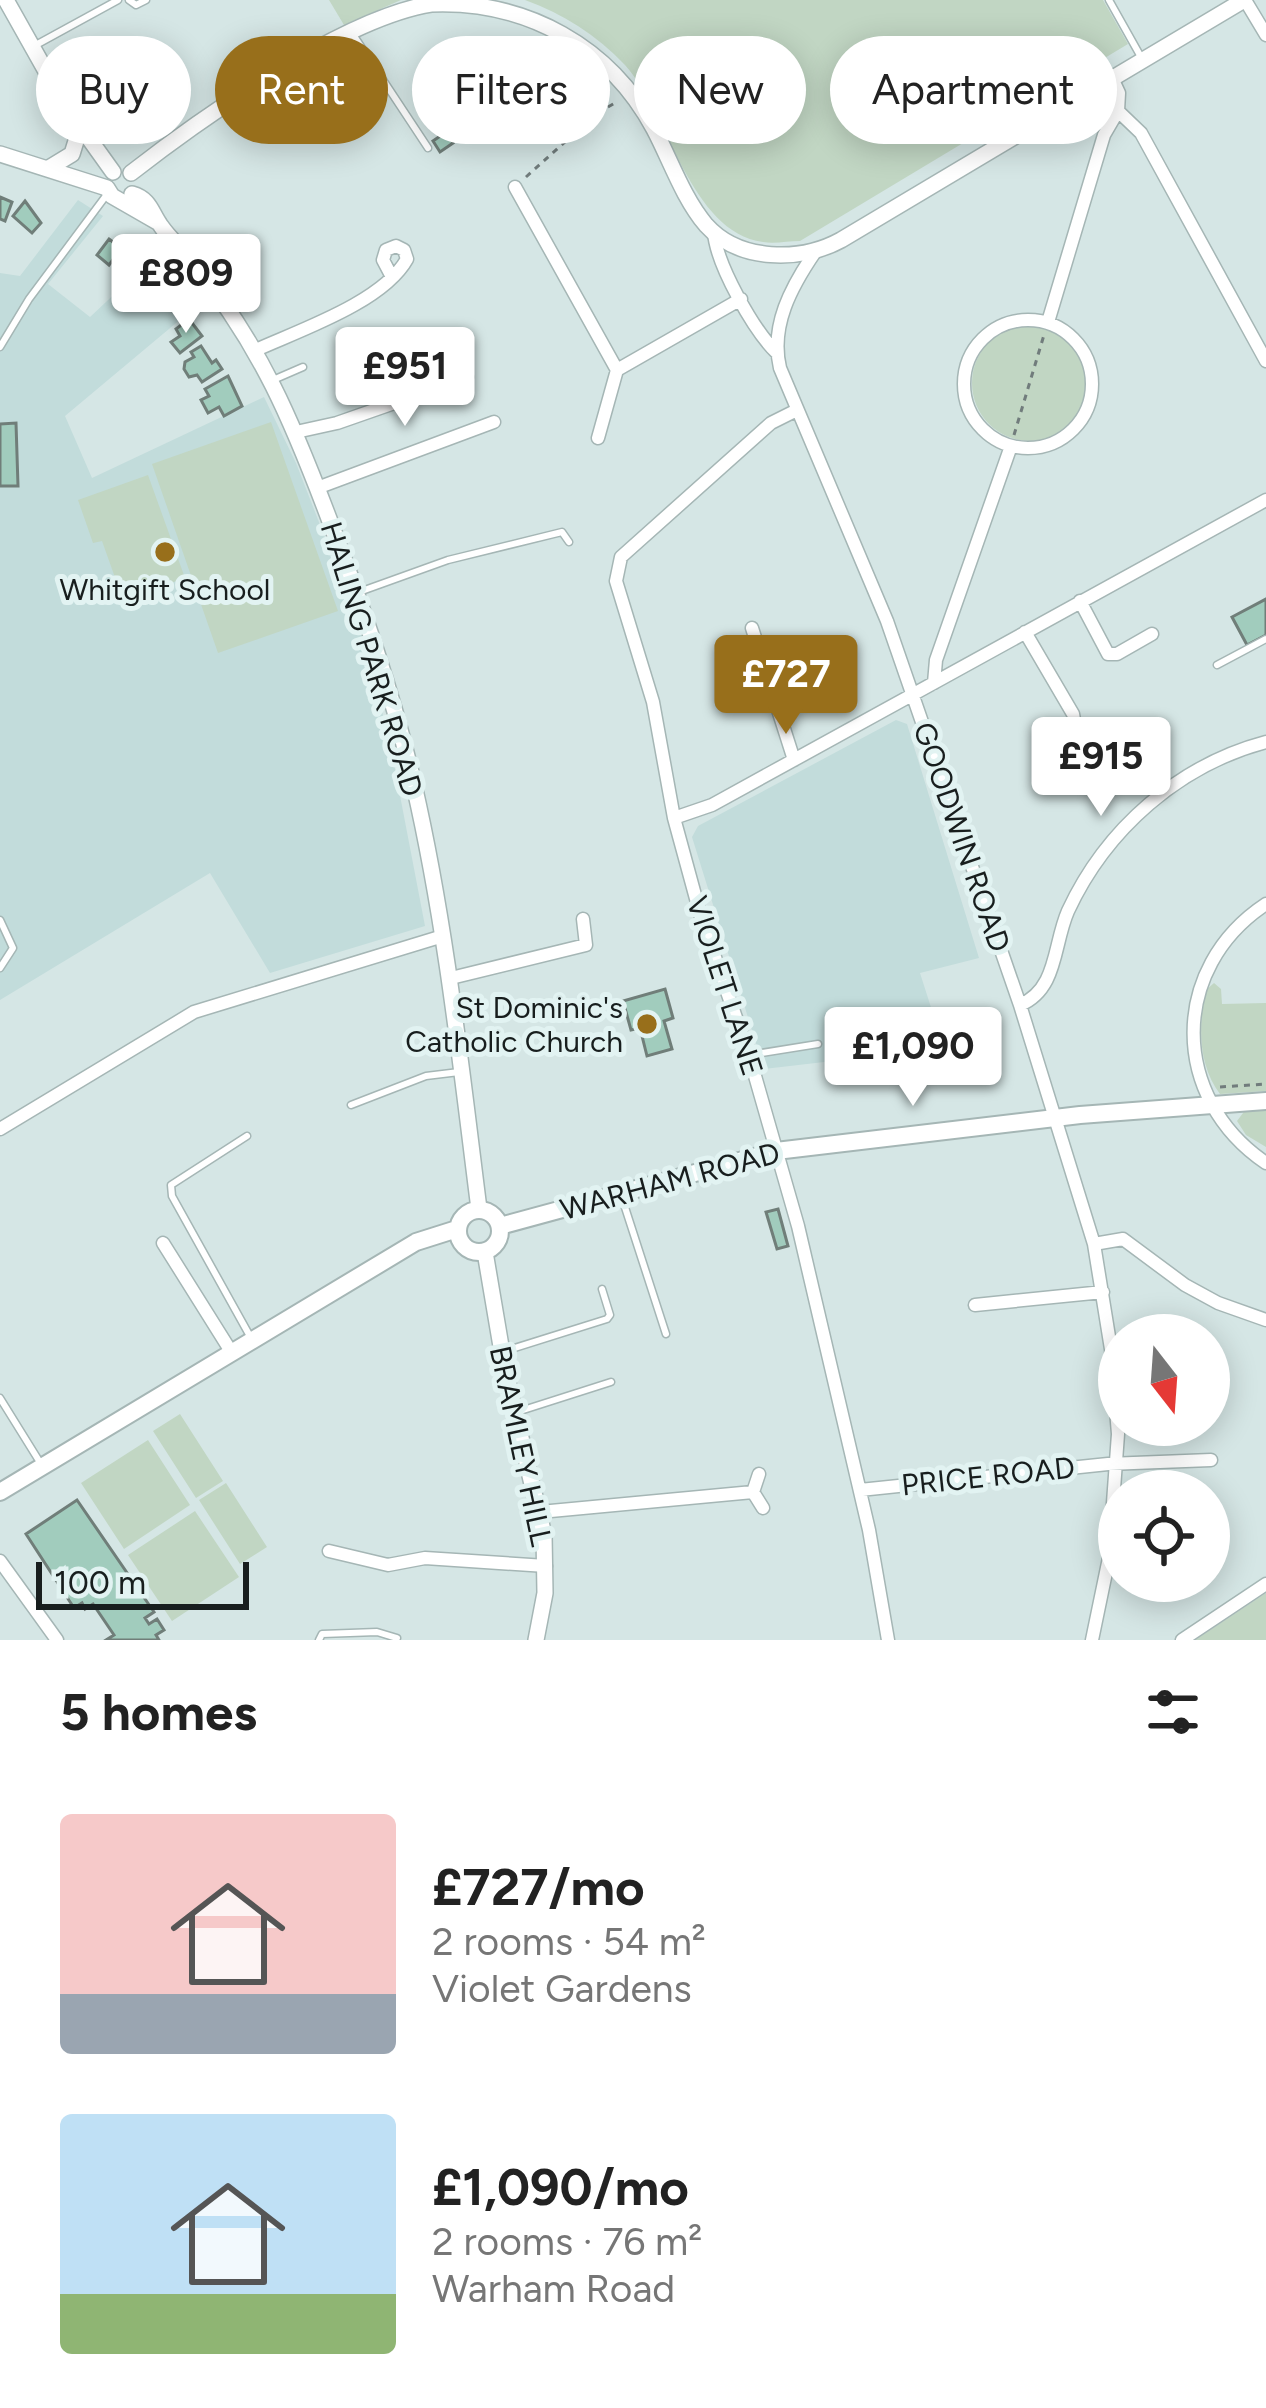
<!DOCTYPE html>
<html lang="en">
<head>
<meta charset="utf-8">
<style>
  body { margin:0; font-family:Figtree,sans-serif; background:#f2f2f2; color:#222; height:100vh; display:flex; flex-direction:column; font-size:45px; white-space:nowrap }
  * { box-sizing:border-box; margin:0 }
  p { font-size:39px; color:#767676 }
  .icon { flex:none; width:66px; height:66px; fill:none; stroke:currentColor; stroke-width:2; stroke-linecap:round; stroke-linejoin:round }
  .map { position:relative; height:1640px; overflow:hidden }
  .details { display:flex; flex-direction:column; background:#fff; flex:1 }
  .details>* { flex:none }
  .banner { position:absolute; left:36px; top:36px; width:1194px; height:108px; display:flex; gap:24px }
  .needle { width:78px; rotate:163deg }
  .controls { position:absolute; left:1098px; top:1314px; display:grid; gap:24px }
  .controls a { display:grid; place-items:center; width:132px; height:132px; border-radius:50%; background:#fff; box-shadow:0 6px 30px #0003; font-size:60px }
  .scale { position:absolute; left:36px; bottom:30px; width:213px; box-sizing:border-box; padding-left:12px; border:6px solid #181e1e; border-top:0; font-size:33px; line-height:42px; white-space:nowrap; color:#181e1e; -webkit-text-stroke:9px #e2f3f2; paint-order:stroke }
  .price { position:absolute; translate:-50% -102px; padding:0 27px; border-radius:12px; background:#fff; color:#222; font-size:39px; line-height:78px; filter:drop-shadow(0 3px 6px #0008) }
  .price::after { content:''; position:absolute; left:50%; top:72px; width:36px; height:27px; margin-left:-18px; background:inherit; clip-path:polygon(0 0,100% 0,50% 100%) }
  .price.current { background:#986f1b; color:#fff }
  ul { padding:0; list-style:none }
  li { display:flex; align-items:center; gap:36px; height:300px; padding:0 60px }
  li span { display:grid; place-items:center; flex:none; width:336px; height:240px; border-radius:12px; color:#555 }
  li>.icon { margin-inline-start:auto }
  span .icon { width:144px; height:144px; fill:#fffc; stroke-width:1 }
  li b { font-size:51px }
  h2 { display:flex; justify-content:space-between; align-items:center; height:144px; padding:0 60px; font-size:51px }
  .tag { padding:0 42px; border-radius:54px; background:#fff; box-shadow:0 6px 30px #0003; font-size:42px; line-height:108px }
  .tag.current { background:#986f1b; color:#fff }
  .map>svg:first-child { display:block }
</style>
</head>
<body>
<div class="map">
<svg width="1266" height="1640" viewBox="0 0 1266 1640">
  <rect width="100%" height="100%" fill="#d5e6e5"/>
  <!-- built -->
  <path fill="#c2dcdb" d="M78,200L103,216L48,284L90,317L156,255L200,303L65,416L92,478L264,397L296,463L359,625L389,738L425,926L270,973L210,873L0,1000V273L20,276Z
    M896,720L907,724L979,958L920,973L944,1048L764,1069L692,837L698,826Z"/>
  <!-- green -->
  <path fill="#c1d6c3" d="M329,0H401L344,25Z
    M525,0H1103L1128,44L800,241C788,241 775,244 763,242C690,232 669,114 625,65C597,35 563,14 525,0Z
    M972 383a58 58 0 1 1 116 0a58 58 0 1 1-116 0Z
    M271,422L338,611L218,653L152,464Z
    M148,475L185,578L123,600L102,541L93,543L78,500Z
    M1214,983L1221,989L1222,1004L1266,1003V1091L1220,1094C1198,1065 1198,1025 1206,990Z
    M1266,1108V1147L1246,1135L1237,1121L1246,1109Z
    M180,1414L223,1481L196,1498L153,1431Z
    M148,1440L190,1505L124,1549L81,1483Z
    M226,1483L267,1547L240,1564L199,1500Z
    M195,1511L239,1577L172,1621L128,1555Z
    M1266,1593V1640H1195Z"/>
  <!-- building -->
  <path fill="#a1ccbd" stroke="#707e79" stroke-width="3" d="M446,132L453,143L440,152L433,141Z
    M0,197L12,202L5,221L0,219Z
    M25,201L41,223L32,233L13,216Z
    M109,239L129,254L122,263L115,257L109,265L97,255Z
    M189,319L202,336L180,353L171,342L180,336L176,329Z
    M201,346L212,363L216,360L222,369L202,382L197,375L189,377L184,369L185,362L194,357L191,352Z
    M228,376L242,406L224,416L219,407L208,413L201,400L209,396L205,389Z
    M16,423L18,486H0V424Z
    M1266,599V635L1247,645L1232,617Z
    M665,989L673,1018L664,1021L672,1049L647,1056L640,1028L631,1030L623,1001Z
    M778,1209L788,1246L777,1249L766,1212Z
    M77,1500L154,1612L145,1618L149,1624L157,1619L164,1630L156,1635L159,1640H106L114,1635L93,1604L85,1609L82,1603L74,1608L26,1534Z"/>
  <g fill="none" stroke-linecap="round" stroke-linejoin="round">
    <!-- service casing -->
    <g stroke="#a5b6b5" stroke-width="9">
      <path id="service" d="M129,0L136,5L146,0
        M1109,0L1141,57
        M352,33L428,148
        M34,46L118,0
        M0,347L29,299L108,193
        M273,380L303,367
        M359,592L448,560L562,532L569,542
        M1217,665L1266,639
        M0,920L13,948L0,968
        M749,1055L818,1044
        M351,1105L426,1076L459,1072
        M247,1136L171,1185L172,1196L251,1338
        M621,1195L666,1334
        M505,1351L607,1319L610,1315L602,1289
        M0,1398L41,1464
        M517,1412L611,1382
        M319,1640L322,1634L377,1632L397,1638"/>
    </g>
    <!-- minor casing -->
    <g stroke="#a5b6b5" stroke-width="15">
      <path id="minor" d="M1245,0L1266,35
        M1112,78L1119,93L1118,111
        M1118,111L1141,133L1266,361
        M515,187L617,370L741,299
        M714,232C716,264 754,331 777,353
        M815,252C791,287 770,326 780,368L887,621L1020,1005L1094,1244L1111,1349L1118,1434L1109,1558L1092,1640
        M964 384a64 64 0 1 1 128 0a64 64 0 1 1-128 0Z
        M1048,322L1104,135L1118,111
        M256,350C300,330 383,302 407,259L404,250L396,246L386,250L383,260L392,277
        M400,401L467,377
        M797,410L771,423L621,557L616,581L653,702L674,818L701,917L749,1055L798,1226L869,1530L888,1640
        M296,432L337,423L400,401L385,363
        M598,438L617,370
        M317,488L494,422
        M1080,601L1108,654H1117L1152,634
        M752,628L794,760
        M1025,632L1073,714L1076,731
        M934,683L936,660L1011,446
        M674,818L712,805L1266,500
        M1266,904C1169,968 1170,1098 1266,1163
        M451,978L586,945L583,919
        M1020,1005C1058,989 1053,945 1068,911C1106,829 1179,765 1266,742
        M0,1129L194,1012L443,936
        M163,1243L232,1353
        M1094,1244L1123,1239L1185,1285L1218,1303L1266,1320
        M975,1305L1103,1292
        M860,1490L1108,1464L1211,1460
        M753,1492L759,1474
        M540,1512L753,1492L763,1508
        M329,1551L388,1565L425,1558L546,1566
        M0,1561L57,1640
        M1182,1640L1266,1584"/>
    </g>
    <!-- tertiary casing -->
    <g stroke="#a5b6b5" stroke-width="18">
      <path id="tertiary" d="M6,0L65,105L113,172
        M0,154L107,188L112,196L159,223
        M49,168L72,154L80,128
        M131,173C202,118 343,18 431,4C527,0 610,47 654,129C670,159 683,198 706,225C739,262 801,262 841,240L1244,0
        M132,194C150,199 151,212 161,226C169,238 181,248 191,260C261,345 293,423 331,524C363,609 394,697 414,785C446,925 461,1067 479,1209
        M485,1252L505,1370L544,1535L545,1593L536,1640"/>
    </g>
    <!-- secondary casing -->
    <g stroke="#a5b6b5" stroke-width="20">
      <path id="secondary" d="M458 1231a21 21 0 1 1 42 0a21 21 0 1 1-42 0Z
        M500,1226L776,1151L1080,1115L1266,1101
        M0,1492L416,1242L457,1229"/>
    </g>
    <!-- path -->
    <path stroke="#717c7c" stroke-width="3" stroke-dasharray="6 6" stroke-linecap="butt" d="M526,177L596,114L615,103
      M1014,435L1044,335
      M1220,1087L1266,1084"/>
    <!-- service -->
    <use href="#service" stroke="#fff" stroke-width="6"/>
    <!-- minor -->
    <use href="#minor" stroke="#fff" stroke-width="12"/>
    <!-- tertiary -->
    <use href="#tertiary" stroke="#fff" stroke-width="15"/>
    <!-- secondary -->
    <use href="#secondary" stroke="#fff" stroke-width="16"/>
  </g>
  <!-- markers -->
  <g fill="#986f1b" stroke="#e2f3f2" stroke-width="4.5">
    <circle cx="165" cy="552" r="12"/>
    <circle cx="647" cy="1024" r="12"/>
  </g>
  <g text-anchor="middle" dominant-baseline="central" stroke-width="10" stroke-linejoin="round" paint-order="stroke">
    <!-- poi labels -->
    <g font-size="30" fill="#181e1e" stroke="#e2f3f2">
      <text x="165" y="589">Whitgift School</text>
      <text x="623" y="1007" text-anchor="end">St Dominic's<tspan x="623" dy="34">Catholic Church</tspan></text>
    </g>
    <!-- street labels -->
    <g font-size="30" fill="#181e1e" stroke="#e2f3f2">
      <text transform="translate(372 659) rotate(73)">HALING PARK ROAD</text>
      <text transform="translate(962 837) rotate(71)">GOODWIN ROAD</text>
      <text transform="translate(725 986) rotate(72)">VIOLET LANE</text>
      <text transform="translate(670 1181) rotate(-15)">WARHAM ROAD</text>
      <text transform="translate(521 1446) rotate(78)">BRAMLEY HILL</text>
      <text transform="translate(988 1476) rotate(-6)">PRICE ROAD</text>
    </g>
  </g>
</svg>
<div class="controls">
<a><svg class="needle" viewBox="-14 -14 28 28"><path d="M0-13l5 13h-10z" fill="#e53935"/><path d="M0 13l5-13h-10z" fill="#767676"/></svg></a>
<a><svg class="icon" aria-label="locate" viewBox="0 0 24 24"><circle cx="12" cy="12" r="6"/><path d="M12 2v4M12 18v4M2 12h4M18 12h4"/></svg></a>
</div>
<div class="scale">100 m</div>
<b class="price" style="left:186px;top:336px">£809</b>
<b class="price" style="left:405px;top:429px">£951</b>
<b class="price current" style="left:786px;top:737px">£727</b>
<b class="price" style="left:1101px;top:819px">£915</b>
<b class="price" style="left:913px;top:1109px">£1,090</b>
<div class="banner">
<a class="tag">Buy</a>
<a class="tag current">Rent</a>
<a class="tag">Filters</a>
<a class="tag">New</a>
<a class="tag">Apartment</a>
</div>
</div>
<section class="details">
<h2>5 homes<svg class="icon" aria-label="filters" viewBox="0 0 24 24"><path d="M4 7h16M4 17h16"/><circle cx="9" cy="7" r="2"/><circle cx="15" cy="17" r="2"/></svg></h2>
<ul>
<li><span style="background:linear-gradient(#f6c9c9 75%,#9aa5b1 0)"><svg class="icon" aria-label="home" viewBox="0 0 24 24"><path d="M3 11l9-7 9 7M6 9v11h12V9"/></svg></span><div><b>£727/mo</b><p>2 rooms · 54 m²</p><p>Violet Gardens</p></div></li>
<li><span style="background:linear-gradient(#bfe0f5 75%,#8fb573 0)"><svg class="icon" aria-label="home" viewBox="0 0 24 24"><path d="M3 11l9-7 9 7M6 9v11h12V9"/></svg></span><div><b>£1,090/mo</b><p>2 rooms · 76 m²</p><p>Warham Road</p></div></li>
</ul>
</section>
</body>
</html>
